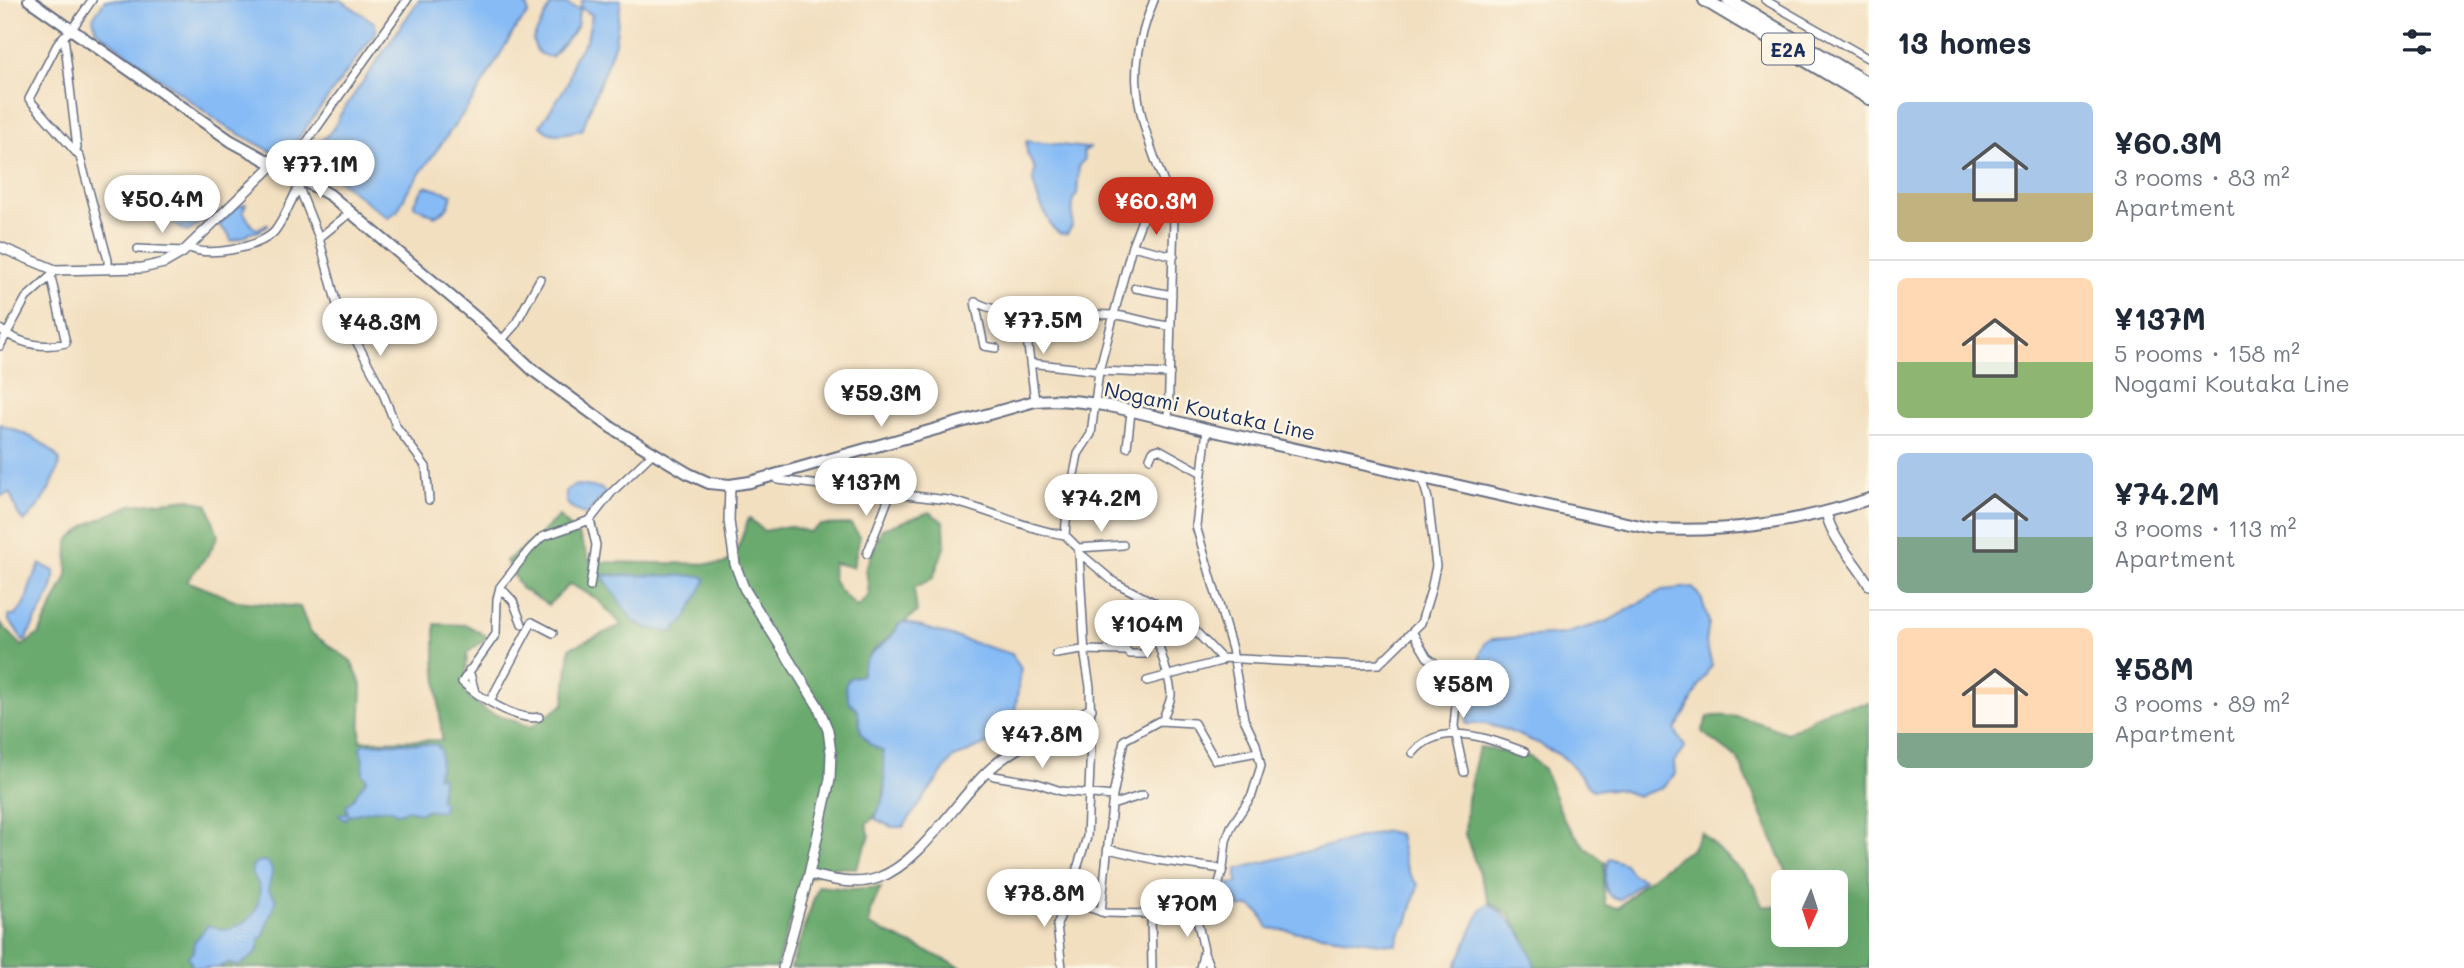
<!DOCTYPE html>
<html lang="en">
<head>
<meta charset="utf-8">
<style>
  body { margin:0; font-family:Mali,sans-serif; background:#f6f6f7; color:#1f2937; height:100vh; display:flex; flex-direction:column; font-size:26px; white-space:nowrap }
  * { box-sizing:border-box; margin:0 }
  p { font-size:23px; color:#747a83 }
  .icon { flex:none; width:38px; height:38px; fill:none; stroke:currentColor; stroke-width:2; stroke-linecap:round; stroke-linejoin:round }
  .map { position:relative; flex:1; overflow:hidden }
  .drawer { display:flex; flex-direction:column; background:#fff; width:595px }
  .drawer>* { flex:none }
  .needle { width:46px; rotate:183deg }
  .tools { position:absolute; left:1771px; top:870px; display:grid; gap:14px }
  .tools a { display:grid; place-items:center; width:77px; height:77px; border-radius:10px; background:#fff; box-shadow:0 7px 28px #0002; font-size:35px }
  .price { position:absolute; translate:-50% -60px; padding:0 16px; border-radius:24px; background:#fff; color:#222; font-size:23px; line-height:46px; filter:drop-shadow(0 2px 4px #0008) }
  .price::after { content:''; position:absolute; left:50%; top:42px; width:21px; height:16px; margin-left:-10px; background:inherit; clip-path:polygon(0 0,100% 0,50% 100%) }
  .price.on { background:#c8321e; color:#fff }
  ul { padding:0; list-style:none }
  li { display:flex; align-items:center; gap:21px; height:175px; padding:0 28px }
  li+li { border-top:2px solid #e0e1e3 }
  li span { display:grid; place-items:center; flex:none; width:196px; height:140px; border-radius:10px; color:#555 }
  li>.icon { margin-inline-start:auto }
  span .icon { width:84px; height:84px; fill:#fffc; stroke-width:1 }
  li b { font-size:30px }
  h2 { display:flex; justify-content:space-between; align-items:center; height:84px; padding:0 28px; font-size:30px }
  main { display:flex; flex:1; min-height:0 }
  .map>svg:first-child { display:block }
</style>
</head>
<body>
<main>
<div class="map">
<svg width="1869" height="968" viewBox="0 0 1869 968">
  <rect width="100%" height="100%" fill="#fcf5e5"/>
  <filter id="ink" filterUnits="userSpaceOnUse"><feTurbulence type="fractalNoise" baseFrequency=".0143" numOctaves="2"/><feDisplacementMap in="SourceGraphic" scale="14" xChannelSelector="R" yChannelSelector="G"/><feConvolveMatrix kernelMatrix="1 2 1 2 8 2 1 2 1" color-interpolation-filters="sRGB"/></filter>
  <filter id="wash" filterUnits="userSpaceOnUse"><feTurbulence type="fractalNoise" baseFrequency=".00686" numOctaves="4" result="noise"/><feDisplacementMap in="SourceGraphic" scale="28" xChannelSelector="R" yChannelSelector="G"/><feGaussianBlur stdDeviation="1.57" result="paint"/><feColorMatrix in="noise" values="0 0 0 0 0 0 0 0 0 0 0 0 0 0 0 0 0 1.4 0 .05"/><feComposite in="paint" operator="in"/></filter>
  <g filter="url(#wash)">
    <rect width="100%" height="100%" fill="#f2dfc0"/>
    <!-- forest -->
    <path fill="#6aaa6e" stroke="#426c66" stroke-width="2" d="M190,499L208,505L218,536L209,553L187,581L237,601L300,607L310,632L351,661L362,686L360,741L442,740L435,659V624L467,625L488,637L467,653L465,693L486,711L531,727L564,704L570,648L622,625L596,598L570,584L548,605L521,588L506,561L535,539L559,516L579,536L590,562L723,564L734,558L749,518L764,531L788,526L809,532L820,525L851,524L860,537L853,567L833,563C829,585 842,593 857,607L869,595L866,568L882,529L929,512L944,522L945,545L933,578L914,588L917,612L905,622L899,624L897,631C883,643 861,656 862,675L849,678L845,686L849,701L858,711L861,733L870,744L883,751C885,777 890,808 866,824L870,836L856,868L830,867L802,881L776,968H0V623L22,646L39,634L60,591L67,575L68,541L88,524L131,505Z
      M1869,703V968H1536L1523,936L1509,915L1489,901L1465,834L1467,799L1479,747L1530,757L1544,769L1564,820L1586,848L1605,862L1603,883L1605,905L1619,908L1641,885L1678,857L1691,850L1701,832L1754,884L1762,906L1783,907V934H1836V882H1791L1738,759L1702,732L1708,717C1737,712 1760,723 1787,733L1830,709Z
      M818,886L850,889L881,887L870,912L869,925L963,968H791Z"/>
    <!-- water -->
    <path fill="#86bbf5" stroke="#5075aa" stroke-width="2" d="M105,0H341L375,23L376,32L285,156H280L224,126L96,30L93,18Z
      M419,0H515L528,7V14L517,26L473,100L408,190L398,210L388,218L312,160L310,152C321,138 334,134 340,115Z
      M582,0H621L615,43L582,130C566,133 552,139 540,126L568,83L573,60L587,39L592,15L583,9L579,11L577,27L552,57C539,56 535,51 533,39L551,5L566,4L577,9L581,7Z
      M1026,141L1086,148L1091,147L1083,152L1085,159L1079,165L1077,195L1073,199L1072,226L1067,234L1059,233L1052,227L1038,199L1033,182L1035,169L1027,153Z
      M144,181L163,206C180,206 200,198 211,215L188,232C174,228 149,195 144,181Z
      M425,186L452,194C450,207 446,211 434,216L414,206V203Z
      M246,204L243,211L252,226L257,229L269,224L258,232H250L247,236L231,241L229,235L219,225L236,207Z
      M0,424C21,433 47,440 60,461C55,483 41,506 24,522L18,514L10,493L0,496Z
      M576,485L600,488L606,493L587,514C578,513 572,509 566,502V490Z
      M40,564L54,571C56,596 34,617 26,640L23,641L16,629L9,621V615L15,616L25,604L31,583Z
      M602,575L702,576L706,580L684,621L676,627L675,631L669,632L648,628L633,621Z
      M1693,587L1702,600L1709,622L1706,643L1712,665C1697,686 1689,709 1675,730L1685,747L1674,762L1675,774L1662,788L1638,796L1617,789L1593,790C1582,780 1575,768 1565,759C1558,752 1547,751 1540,744L1504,729L1485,724H1466L1481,652L1486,642L1492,639L1564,634L1608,621L1662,590Z
      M905,622L1012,654L1021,669L1015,711L996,737L987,744L952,759L903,827H892L875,819L885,794L883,751L870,744L861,733L858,711L849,701L845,686L849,678L862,675C861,651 891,646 899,624Z
      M401,743L439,745L438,748L441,749L440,767L437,776L442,777L440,800L444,802L442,812L425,810L421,813L408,810L397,813L389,809L374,810L350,815L344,820L338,814L348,813L346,806C356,798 359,788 367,779L363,774V761L360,748L363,744Z
      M1386,831L1399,834C1403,853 1404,871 1418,885L1407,923L1401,930L1396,945L1268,928L1260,913L1250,906L1232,909L1240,904L1235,897L1224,893V885L1237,883V869Z
      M1609,858L1625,864L1633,875L1644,879L1620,900C1600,897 1604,874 1609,858Z
      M266,861C277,870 270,879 268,890L276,899C274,912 264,924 264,936L260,938C259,956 251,958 237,966L228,963L217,968H193L188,956L193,952L194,942L208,925C226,935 253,924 258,903C259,898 261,890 259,886C256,876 246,872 256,862Z
      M1489,903C1513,920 1528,939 1535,968H1455L1481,910Z"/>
  </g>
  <g filter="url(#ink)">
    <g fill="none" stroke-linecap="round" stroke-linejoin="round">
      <!-- minor casing -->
      <g stroke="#666d80" stroke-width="10">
        <path id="minor" d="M92,0L72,29L59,41L29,99L80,157L108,260V268
          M1154,0C1128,64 1133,98 1156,162C1163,181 1171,198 1174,218L1168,420
          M1765,0L1869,59
          M64,36L77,148L76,150
          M287,170L407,0
          M1163,182L1145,212L1132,246L1099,371L1091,434L1078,454L1067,510L1065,535L1078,548L1079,554L1085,656L1090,687L1091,743L1087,837L1067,900L1105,913L1191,915L1212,897L1219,883L1223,869L1226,841L1231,827L1252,795L1261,766L1256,744L1244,719L1232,649L1196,526L1207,429
          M298,185L319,238
          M351,212L319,238L337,305L380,386L396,426L426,467L429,500
          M1132,246L1174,256
          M188,247C207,258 257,248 273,233C281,225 297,190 302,178
          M138,249L184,251
          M1135,288L1172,295
          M975,302C1020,323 1066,312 1113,315C1133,316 1152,325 1171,326
          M975,302L984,346L996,348
          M1024,315L1035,401
          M0,329C20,344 42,349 66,343L51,277
          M501,341L515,325L540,279
          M0,346L26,298L53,274
          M1030,363L1099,371L1170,374
          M1127,447L1131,412
          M1150,458L1153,451L1159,449L1202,473
          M775,475L778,480L948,500C988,509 1025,529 1065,535
          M1073,480L1111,484
          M1078,548L1123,545
          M867,554L891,492
          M1079,554L1082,555L1114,582L1182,617L1221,658L1355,665L1379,664L1421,623L1431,590L1436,566L1428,499L1422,477
          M500,587L513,601L522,624
          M590,587L596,545L590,520
          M1155,602C1147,629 1170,668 1171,694C1171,704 1164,711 1163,721
          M1413,633L1427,657L1448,673L1454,681L1457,692L1454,726L1464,772
          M1056,654L1082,650L1127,651L1130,654H1146
          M469,670L475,692
          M1147,681L1221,661V658
          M490,701L532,622L553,633
          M539,717C517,722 478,696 462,682L496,634L497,599L500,587L529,550L542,537L590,520L612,492L653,453
          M1413,753C1441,719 1490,739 1525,752
          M987,772L994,776L1037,783L1061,791L1113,796
          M1112,805L1143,795
          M1108,849L1156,860L1223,869
          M1195,911L1204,950L1200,968
          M1101,912L1113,796L1124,740L1159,721L1194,723L1215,760L1258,752
          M1151,914L1152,968
          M1204,953L1210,968
          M1062,968L1057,925L1067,900"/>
      </g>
      <!-- tertiary casing -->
      <g stroke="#666d80" stroke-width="12">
        <path id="tertiary" d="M0,247L55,270L142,268L164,263L183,252L274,164
          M730,485L729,521L735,564L744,588L818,706L828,730L831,753L830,779L809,874L783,968
          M1826,512C1832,541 1855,560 1869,585
          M809,874C831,880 857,886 878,878C922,862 955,801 989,770C1017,744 1057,728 1091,709"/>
      </g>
      <!-- secondary casing -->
      <g stroke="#666d80" stroke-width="14">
        <path id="secondary" d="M29,0L231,141L330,195L480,321L534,371L612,428L689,474L709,483L730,485L750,482L1035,401C1097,396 1163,420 1223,433C1367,464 1510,499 1654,529C1725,533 1802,522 1869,499"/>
      </g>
      <!-- motorway casing -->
      <g stroke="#666d80" stroke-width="16">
        <path id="motorway" d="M1705,0L1869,98
          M1729,0L1869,85"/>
      </g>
      <!-- minor -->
      <use href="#minor" stroke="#fff" stroke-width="7"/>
      <!-- tertiary -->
      <use href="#tertiary" stroke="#fff" stroke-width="9"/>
      <!-- secondary -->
      <use href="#secondary" stroke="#fff" stroke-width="10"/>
      <!-- motorway -->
      <use href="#motorway" stroke="#fff" stroke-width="12"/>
    </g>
  </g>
  <g text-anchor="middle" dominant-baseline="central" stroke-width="5" stroke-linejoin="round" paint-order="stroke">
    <!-- shield labels -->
    <rect fill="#fcf5e5" stroke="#5e6a86" stroke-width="2" x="1762" y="33.5" width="52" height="31" rx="5"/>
    <g font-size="19" font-weight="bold" fill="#1b2f5e">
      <text x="1788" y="49">E2A</text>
    </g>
    <!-- street labels -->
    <g font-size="21" fill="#1b2f5e" stroke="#fcf5e5">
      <text transform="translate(1210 410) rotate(12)">Nogami Koutaka Line</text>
    </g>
  </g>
</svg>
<div class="tools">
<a><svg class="needle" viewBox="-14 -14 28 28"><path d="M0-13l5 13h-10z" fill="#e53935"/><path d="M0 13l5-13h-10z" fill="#747a83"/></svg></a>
</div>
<b class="price" style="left:320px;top:200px">¥77.1M</b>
<b class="price" style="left:162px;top:235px">¥50.4M</b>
<b class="price on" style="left:1156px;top:237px">¥60.3M</b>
<b class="price" style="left:1043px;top:356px">¥77.5M</b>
<b class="price" style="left:380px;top:358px">¥48.3M</b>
<b class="price" style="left:881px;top:429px">¥59.3M</b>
<b class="price" style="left:866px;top:518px">¥137M</b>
<b class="price" style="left:1101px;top:534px">¥74.2M</b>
<b class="price" style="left:1147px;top:660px">¥104M</b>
<b class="price" style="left:1463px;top:720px">¥58M</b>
<b class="price" style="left:1042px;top:770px">¥47.8M</b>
<b class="price" style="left:1044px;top:929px">¥78.8M</b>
<b class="price" style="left:1187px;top:939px">¥70M</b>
</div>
<section class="drawer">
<h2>13 homes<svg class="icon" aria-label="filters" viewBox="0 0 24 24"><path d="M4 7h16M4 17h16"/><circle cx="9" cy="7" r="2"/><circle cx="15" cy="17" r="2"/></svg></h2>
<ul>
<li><span style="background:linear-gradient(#a9c7e8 65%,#c2b280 0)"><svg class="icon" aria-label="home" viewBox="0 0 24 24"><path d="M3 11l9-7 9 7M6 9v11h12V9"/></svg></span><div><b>¥60.3M</b><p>3 rooms · 83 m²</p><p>Apartment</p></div></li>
<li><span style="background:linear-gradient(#ffd9b3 60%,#8fb573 0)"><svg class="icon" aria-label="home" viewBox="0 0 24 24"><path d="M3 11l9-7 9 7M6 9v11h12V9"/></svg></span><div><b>¥137M</b><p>5 rooms · 158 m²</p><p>Nogami Koutaka Line</p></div></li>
<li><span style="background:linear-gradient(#a9c7e8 60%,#7fa58c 0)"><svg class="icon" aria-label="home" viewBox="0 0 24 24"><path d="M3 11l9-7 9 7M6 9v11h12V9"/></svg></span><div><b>¥74.2M</b><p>3 rooms · 113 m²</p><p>Apartment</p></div></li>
<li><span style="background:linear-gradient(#ffd9b3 75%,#7fa58c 0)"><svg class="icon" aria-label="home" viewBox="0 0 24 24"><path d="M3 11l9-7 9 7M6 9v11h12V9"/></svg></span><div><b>¥58M</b><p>3 rooms · 89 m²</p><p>Apartment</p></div></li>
</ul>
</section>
</main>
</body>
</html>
